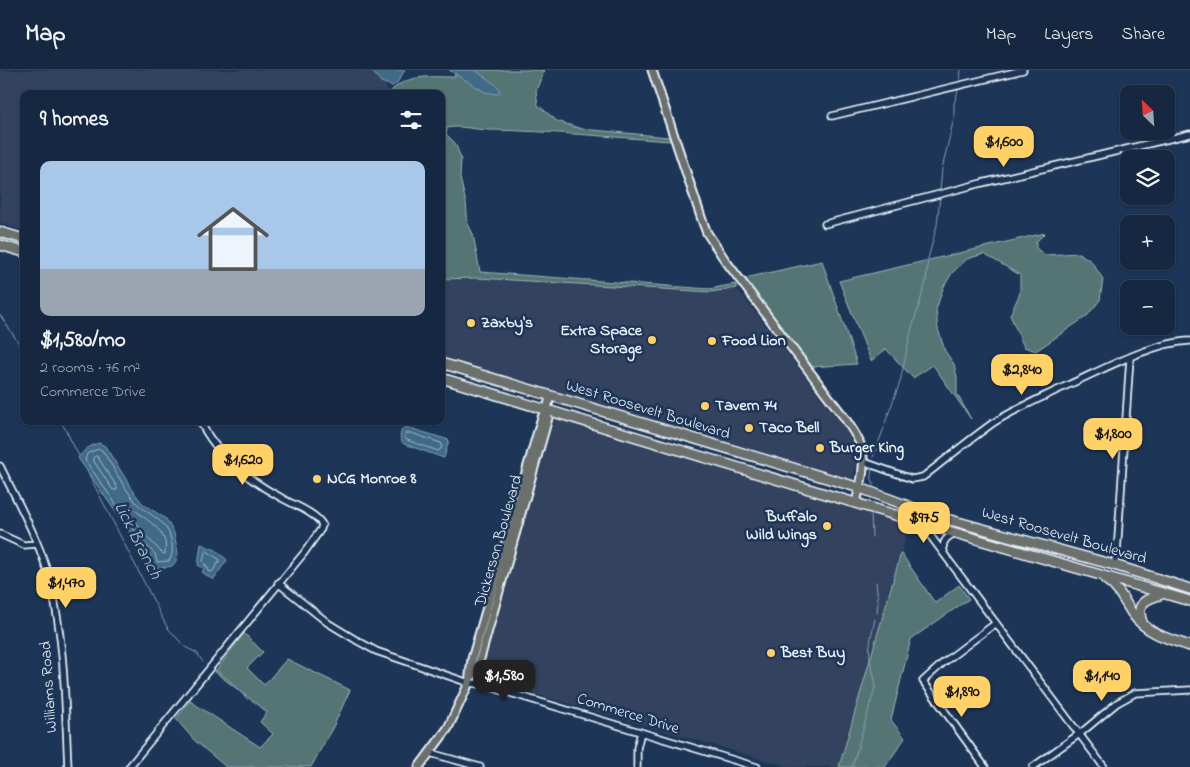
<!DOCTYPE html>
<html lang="en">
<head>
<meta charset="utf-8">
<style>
  body { margin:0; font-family:"Indie Flower",sans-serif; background:#1f3048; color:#f1f3f6; height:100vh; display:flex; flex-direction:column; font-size:19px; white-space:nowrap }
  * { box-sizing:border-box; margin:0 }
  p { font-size:16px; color:#9ea6b1 }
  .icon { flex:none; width:28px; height:28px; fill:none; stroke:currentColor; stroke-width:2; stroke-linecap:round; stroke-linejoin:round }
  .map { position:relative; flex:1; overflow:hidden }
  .details { position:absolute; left:20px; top:20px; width:425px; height:335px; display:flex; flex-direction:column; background:#162841; border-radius:10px; box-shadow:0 1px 4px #0004,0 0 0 1px #35445a }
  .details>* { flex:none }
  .needle { width:32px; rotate:335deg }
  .fabs { position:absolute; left:1120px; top:15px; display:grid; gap:10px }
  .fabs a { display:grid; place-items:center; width:55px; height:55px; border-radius:10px; background:#162841; box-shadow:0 1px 4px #0004,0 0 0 1px #35445a; font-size:25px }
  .price { position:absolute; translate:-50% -42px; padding:0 11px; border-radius:10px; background:#ffd166; color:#111; font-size:16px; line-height:32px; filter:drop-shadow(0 1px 2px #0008) }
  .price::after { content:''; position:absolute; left:50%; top:30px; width:15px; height:11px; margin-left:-8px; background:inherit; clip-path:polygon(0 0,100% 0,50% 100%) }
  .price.current { background:#222; color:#fff }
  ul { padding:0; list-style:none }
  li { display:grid; align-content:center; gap:10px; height:265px; padding:0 20px }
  li span { display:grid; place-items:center; height:155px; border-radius:10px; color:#555 }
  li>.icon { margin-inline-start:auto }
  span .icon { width:90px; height:90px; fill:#fffc; stroke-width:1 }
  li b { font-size:21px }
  h2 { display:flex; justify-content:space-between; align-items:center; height:60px; padding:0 20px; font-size:21px }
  header { display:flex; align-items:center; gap:30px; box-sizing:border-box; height:70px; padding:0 25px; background:#162841; border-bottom:1px solid #35445a }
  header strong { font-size:24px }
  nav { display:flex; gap:28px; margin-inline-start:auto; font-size:18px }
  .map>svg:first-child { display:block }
</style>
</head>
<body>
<header>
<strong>Map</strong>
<nav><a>Map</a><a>Layers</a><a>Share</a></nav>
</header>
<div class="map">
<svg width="1190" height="697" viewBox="0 0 1190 697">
  <rect width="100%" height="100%" fill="#1d3557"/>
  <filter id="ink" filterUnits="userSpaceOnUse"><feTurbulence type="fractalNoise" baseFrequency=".02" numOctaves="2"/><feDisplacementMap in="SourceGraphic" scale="10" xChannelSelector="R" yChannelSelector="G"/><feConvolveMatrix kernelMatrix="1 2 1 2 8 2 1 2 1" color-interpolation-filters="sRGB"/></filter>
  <g filter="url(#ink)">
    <!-- built -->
    <path fill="#32425e" d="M0,0H378L389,23L24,24V161L0,153Z
      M478,208L711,222L737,218L853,369L858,381L853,410L441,288V209Z
      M554,348L911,449L839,697H789L479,608Z"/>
    <!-- green -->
    <path fill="#547574" stroke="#9eb3b6" d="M454,0H544L536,21L538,35L557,51L582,59L669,67L670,71C610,67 549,61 489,60C475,60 460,55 447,58L446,64L455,73L461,88L460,108L466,133L468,154L473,164L480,202L709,219L735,214L737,218L711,222L478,208L441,209V24H388C406,3 430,7 455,7Z
      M1045,163L1036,172V178L1045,185L1079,183L1091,191L1103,209L1100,230L1087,246L1036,281L1024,277L1010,245L1020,223V205L984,184L967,189L952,203L943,218L936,240L938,259L945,281L954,294L957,307V324L971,349L933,295L913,308L886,279L871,291L839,211Z
      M822,191L857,294L811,297L745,208Z
      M901,483L935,533L959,515L969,529L911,569L891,650L905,668L885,697H839Z
      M244,563L263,582L247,598L264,615L287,589L350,620L334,655L311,697H226L194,670L176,649L190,631L260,677L273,664L260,652L267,642L215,602Z"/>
    <!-- water -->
    <path fill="#406b86" stroke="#83a1b4" d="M371,0H405L397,13L392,16L381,12Z
      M449,0H475L496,15L500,22L497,24L485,22Z
      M406,357L449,370L444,388L404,374C399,370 400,364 402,359Z
      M99,373L105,376L136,425L143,434L166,449L174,463L178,483L176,491L172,496L151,500V486L138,474L78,388C84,380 89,376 99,373Z
      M201,474L216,480L227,490L213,510L202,502L206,495L205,494L202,498L198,495Z"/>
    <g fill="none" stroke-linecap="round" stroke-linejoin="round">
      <!-- shore -->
      <path stroke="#a5bbca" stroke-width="1" d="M406,363H411L441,373L442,375L441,379L438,381L407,370L405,368Z
        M99,379L102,380C113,396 122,415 134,430C142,440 152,444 161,452C171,460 176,481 169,491L157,492L155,484L141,470L85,390L87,384Z
        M97,386L117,417V420H113L93,390V388Z
        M127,435H130C144,451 170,458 165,484L162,483L146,466L126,439Z
        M207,481L220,490L212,502L209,501L207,496L203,492L205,482Z"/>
      <!-- stream -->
      <path stroke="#83a1b4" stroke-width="1" d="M960,10L961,0
        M940,121L942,99L954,48V34L959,17
        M0,245L24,281
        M61,351L79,386
        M885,353L900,312L911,261L926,212L928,189L937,155L940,126
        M873,387L884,358
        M872,399L871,406L874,415
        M87,401L167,557L185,577L197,583L203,592
        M871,442L872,467
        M876,512L878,531L877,543
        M214,599L229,610L248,630
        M852,697L875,618C876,607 872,600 870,590C868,575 872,564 875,549"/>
      <!-- minor casing -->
      <g stroke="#e8f1f8" stroke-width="9">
        <path id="minor" d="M832,46L1023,0
          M825,154L982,113L1190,64
          M864,392L912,409L923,407C946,389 969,370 993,353C1017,338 1043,327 1068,315C1102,300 1153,272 1190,271
          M0,396C19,435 41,473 51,515C65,573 65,637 68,697
          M919,454L926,460L1104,697
          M0,464L24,475L37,474
          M944,481C941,472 947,467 955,463
          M1114,495L1117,483L1130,288
          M278,513L328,553L356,570L376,581L469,613L480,614L757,697
          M430,683L480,697
          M129,697L304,483L321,459L322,454C313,441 293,435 280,427C247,409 217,386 200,351
          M637,697V678L641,662
          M985,697L923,611L943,593L996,553
          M1033,697L1082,662L1117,633L1135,623L1190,620"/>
      </g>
      <!-- major casing -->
      <g stroke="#e8f1f8" stroke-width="11">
        <path id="major" d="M652,0L702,150L707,163L725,190L844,347C849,355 857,365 860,374C867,392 861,414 856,432
          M471,607L476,603L548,348L547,340
          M419,697L448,658L469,613L472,589L542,347L547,340L550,326"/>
      </g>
      <!-- highway casing -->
      <g stroke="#e8f1f8" stroke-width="12">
        <path id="highway" d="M0,162L24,169
          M0,175L24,182
          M441,293L860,418L932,445L1114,495L1190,519
          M441,308L928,455L1190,531
          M1105,509C1119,518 1124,531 1132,543C1146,563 1168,569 1190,576
          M1142,552C1135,533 1146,529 1162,524"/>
      </g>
      <!-- minor -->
      <use href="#minor" stroke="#1d3557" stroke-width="5.5"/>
      <!-- major -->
      <use href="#major" stroke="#6c706d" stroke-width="7"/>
      <!-- highway -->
      <use href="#highway" stroke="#6c706d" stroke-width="9"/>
    </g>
  </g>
  <!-- markers -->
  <g fill="#ffd166" stroke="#1d3557" stroke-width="2">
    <circle cx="471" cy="253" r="5"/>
    <circle cx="652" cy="270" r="5"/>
    <circle cx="712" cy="271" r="5"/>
    <circle cx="705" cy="336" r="5"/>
    <circle cx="749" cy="358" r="5"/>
    <circle cx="820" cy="378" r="5"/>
    <circle cx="317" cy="409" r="5"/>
    <circle cx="827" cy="456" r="5"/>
    <circle cx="771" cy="583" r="5"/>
  </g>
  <g text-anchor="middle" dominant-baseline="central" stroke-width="5" stroke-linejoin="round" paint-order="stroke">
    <!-- poi labels -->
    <g font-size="16" font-weight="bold" fill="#e8f1f8" stroke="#1d3557" text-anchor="start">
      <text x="481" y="253">Zaxby's</text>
      <text x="642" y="261" text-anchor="end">Extra Space<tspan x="642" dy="18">Storage</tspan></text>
      <text x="722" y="271">Food Lion</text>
      <text x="715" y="336">Tavern 74</text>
      <text x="759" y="358">Taco Bell</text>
      <text x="830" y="378">Burger King</text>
      <text x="327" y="409">NCG Monroe 8</text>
      <text x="817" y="447" text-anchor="end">Buffalo<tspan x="817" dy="18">Wild Wings</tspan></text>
      <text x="781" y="583">Best Buy</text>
    </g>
    <!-- street labels -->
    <g font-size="16" fill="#e8f1f8" stroke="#1d3557">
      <text transform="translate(648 340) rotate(17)">West Roosevelt Boulevard</text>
      <text transform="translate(1064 466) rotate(16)">West Roosevelt Boulevard</text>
      <text transform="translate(499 471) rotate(-74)">Dickerson Boulevard</text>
      <text transform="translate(49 617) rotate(-94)">Williams Road</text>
      <text transform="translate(628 644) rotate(17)">Commerce Drive</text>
    </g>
    <!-- water labels -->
    <g font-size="18" font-style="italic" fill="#adc2d0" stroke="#1d3557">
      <text transform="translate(137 471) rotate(63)">Lick Branch</text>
    </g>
  </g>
</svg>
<div class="fabs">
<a><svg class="needle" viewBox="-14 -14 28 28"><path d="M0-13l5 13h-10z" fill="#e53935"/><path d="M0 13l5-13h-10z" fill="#9ea6b1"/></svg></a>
<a><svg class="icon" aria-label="layers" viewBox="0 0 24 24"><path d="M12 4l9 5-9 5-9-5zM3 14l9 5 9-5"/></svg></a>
<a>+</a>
<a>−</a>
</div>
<b class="price" style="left:1004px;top:98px">$1,600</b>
<b class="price" style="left:1022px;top:326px">$2,840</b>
<b class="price" style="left:1113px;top:390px">$1,800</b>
<b class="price" style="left:243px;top:416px">$1,620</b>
<b class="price" style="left:924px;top:474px">$975</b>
<b class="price" style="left:66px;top:539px">$1,470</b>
<b class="price current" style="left:504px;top:632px">$1,580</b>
<b class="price" style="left:1102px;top:632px">$1,140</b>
<b class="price" style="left:962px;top:648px">$1,890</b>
<section class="details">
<h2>9 homes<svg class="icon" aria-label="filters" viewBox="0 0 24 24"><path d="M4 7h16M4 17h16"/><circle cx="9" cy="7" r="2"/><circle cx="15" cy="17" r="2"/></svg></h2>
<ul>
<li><span style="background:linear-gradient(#a9c7e8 70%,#9aa5b1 0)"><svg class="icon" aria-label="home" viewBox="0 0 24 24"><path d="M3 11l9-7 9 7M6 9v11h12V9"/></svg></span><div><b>$1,580/mo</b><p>2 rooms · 76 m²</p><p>Commerce Drive</p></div></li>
</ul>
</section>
</div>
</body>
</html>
